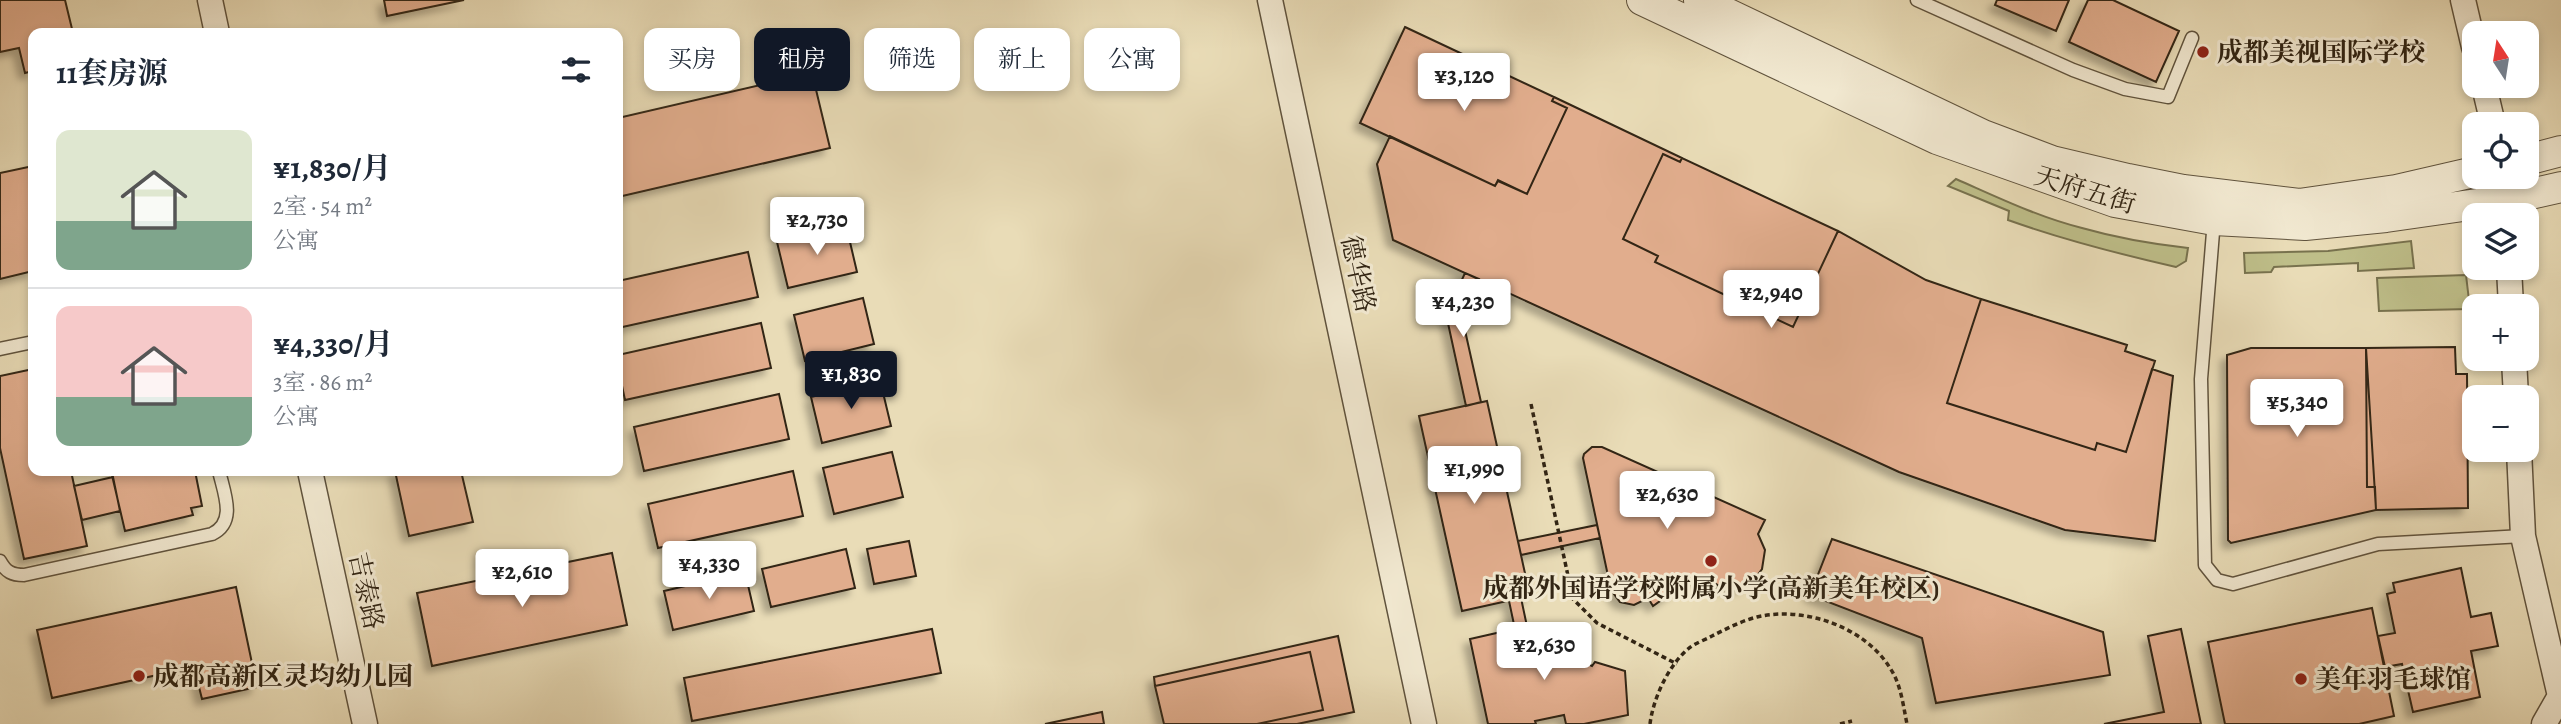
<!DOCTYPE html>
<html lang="zh">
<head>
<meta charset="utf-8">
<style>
  body { margin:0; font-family:Alegreya,"Noto Serif SC",serif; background:#f2f2f3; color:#1f2937; height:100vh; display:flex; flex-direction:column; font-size:26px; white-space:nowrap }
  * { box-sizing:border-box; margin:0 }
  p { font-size:23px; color:#747a83 }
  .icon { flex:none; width:38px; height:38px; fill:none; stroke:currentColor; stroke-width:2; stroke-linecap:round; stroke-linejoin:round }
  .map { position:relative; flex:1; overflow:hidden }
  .drawer { position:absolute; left:28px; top:28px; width:595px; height:448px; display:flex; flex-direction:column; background:#fff; border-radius:14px; box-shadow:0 4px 10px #0003 }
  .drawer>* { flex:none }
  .banner { position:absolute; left:644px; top:28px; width:665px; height:63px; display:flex; gap:14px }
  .needle { width:46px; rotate:348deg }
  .buttons { position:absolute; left:2462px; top:21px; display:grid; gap:14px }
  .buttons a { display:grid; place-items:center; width:77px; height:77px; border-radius:14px; background:#fff; box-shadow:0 4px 10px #0003; font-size:35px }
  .price { position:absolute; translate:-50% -60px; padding:0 16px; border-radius:7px; background:#fff; color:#222; font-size:23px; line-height:46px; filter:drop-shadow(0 2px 4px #0008) }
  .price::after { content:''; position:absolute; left:50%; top:42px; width:21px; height:16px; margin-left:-10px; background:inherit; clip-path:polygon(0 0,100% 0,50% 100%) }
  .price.selected { background:#111827; color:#fff }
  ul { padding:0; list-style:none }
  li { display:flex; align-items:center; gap:21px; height:175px; padding:0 28px }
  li+li { border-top:2px solid #e0e1e3 }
  li span { display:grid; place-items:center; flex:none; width:196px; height:140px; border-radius:14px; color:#555 }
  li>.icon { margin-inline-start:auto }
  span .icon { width:84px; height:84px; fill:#fffc; stroke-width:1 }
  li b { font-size:30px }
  h2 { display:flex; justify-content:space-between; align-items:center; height:84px; padding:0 28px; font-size:30px }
  .tag { padding:0 24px; border-radius:14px; background:#fff; box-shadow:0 4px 10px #0003; font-size:24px; line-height:63px }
  .tag.selected { background:#111827; color:#fff }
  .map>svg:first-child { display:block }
</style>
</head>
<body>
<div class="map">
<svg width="2561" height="724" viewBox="0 0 2561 724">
  <defs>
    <filter id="shadow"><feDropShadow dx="-6" dy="6" stdDeviation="3.5" flood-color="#0004"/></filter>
  </defs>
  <rect width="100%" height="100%" fill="#e9dcb7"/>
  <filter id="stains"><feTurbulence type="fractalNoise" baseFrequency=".00286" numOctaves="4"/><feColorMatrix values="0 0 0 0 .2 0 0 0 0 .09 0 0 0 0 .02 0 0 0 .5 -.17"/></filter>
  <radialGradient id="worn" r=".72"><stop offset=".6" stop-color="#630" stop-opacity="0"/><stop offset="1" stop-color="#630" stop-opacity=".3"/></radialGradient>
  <!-- green -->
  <path fill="#bebe89" stroke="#78724e" stroke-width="2" d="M1956,179C1997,197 2038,217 2082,228C2117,238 2152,244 2188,248L2186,261L2176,267C2119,254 2064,240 2008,220L2009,211L1948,186Z
    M2411,241L2414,268L2358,271V263L2274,267L2271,272L2245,273L2244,253L2328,251Z
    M2466,275L2470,309L2379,311L2377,278Z"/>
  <!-- building -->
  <path fill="#e1ad8d" stroke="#322514" stroke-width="2" filter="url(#shadow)" d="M0,0H65L73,33H33V71L25,73L19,48L0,52Z
    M384,0H464L387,16Z
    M1997,0H2069L2056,31L1995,5Z
    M2088,0H2113L2179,31L2156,82L2069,42Z
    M1405,27L1554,97L1552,101L1567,108L1527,194L1498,181L1495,186L1360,123Z
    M812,73L830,148L618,197V118Z
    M1554,97L1682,158L1680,162L1663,154L1623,239L1658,256L1655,262L1793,327L1838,231L1926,280L1981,299L1947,403L2095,450L2097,443L2126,452L2152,369L2173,376L2155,541L2065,530L1899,472L1393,240L1377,164L1390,136L1495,186L1498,180L1527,194L1567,108L1552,101Z
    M1663,154L1680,162L1682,158L1838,231L1793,327L1655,262L1658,256L1623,239Z
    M33,166V271L0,279V173Z
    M846,225L857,272L788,288L777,242Z
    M748,252L758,297L618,328V281Z
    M1465,273L1479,279L1462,317L1481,402L1466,406L1446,314Z
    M863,298L874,344L805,361L794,315Z
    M1981,299L2127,345L2125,351L2155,361L2126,452L2097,443L2095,450L1947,403Z
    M761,323L771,368L625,400L618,367V355Z
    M2455,347L2456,374H2467L2468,508L2376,510L2375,487H2367L2366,348Z
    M2251,348H2366L2376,510L2231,543L2228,540L2227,355Z
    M33,369V471H71L87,546L24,559L0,448V376Z
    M880,380L891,426L822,443L811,397Z
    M779,394L789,439L644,471L634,427Z
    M1487,401L1530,596L1462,611L1419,416Z
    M1592,447H1602L1765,520L1758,534L1765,550L1762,569L1756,577L1741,587H1720L1705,575L1684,584L1653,606L1648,598L1634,605L1620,602L1611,590L1583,458L1584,454Z
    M892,452L903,497L834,514L823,468Z
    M111,471H195L202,506L191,508L193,515L125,531Z
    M395,471H461L473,522L409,536Z
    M793,471L803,516L658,548L648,504Z
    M113,477L120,511L82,520L74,486Z
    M1597,525L1600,538L1521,555L1518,541Z
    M1832,539L2103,632L2110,675L1936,703L1922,638L1810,595Z
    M909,541L916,576L874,584L867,549Z
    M846,549L855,588L771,607L762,569Z
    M612,553L627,625L432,666L417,593Z
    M2461,568L2471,617L2491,613L2498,646L2471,651L2480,697L2413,712L2402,664L2385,667L2378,636L2395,633L2387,594L2395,592L2393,583Z
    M745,572L754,611L673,630L664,591Z
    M236,587L257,687L202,699L194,667L52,698L37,630Z
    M1521,598L1528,631L1516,634L1509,601Z
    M2372,608L2394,716L2359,724H2225L2208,642Z
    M1544,627L1560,646L1581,661L1592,666L1595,662L1625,671L1628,715L1584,724H1566L1564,715L1535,721L1536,724H1488L1470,639L1501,632L1502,637Z
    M932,629L941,673L692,721L684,678Z
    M2181,629L2201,724H2104L2164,712L2148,636Z
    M1338,636L1354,712L1297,724H1257L1323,710L1310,652L1155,686L1154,677Z
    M1310,652L1323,710L1257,724H1164L1155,686Z
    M1102,712L1104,724H1045Z"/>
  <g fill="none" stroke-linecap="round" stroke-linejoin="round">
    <!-- service casing -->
    <g stroke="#60533d" stroke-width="15">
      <path id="service" d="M1917,0L2073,70L2125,89L2168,97L2192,38
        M2214,220L2201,379L2205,565L2217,580L2233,584L2378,544L2523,536
        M0,349L33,342
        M0,561C6,572 12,575 24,575L212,534C237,522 224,493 219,471"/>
    </g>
    <!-- minor casing -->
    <g stroke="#60533d" stroke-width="27">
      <path id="minor" d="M210,0L217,33
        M1270,0L1424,724
        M2463,0L2474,47
        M2484,86L2493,124
        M2509,268L2511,306
        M2514,359L2516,397
        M2519,450L2523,536L2560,696L2544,724
        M310,471L365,724"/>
    </g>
    <!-- tertiary casing -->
    <g stroke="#60533d" stroke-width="32">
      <path id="tertiary" d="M1642,0L1937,139L2115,202L2214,220L2305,225L2386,217L2505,200L2561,187
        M1699,0L1983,135L2052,161L2128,179L2183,190L2299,204L2396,190L2474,172
        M2527,160L2561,151"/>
    </g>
    <!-- path -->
    <path stroke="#322514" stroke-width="3.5" stroke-dasharray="5 3.5" stroke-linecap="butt" d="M1531,404L1573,599L1597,623L1677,664
      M1650,724C1653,699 1668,666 1688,649C1695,643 1705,640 1712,636C1726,629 1741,621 1757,617C1803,606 1864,626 1890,668C1901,684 1903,705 1907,724
      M1840,724L1852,721"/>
    <!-- service -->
    <use href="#service" stroke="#f1e8d0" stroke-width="12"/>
    <!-- minor -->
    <use href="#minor" stroke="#f1e8d0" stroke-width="24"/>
    <!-- tertiary -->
    <use href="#tertiary" stroke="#f1e8d0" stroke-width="30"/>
  </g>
  <!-- markers -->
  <g fill="#8f2418" stroke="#f1e8d0" stroke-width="2.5">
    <circle cx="2203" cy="52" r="7"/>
    <circle cx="1711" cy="561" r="7"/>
    <circle cx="139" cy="676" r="7"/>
    <circle cx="2301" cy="679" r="7"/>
  </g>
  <g text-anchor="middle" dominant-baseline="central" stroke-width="6" stroke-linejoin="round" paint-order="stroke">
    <!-- poi labels -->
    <g font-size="26" font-weight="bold" fill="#322514" stroke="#f1e8d0" text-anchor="start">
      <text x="2217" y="52">成都美视国际学校</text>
      <text x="1711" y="588" text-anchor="middle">成都外国语学校附属小学(高新美年校区)</text>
      <text x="153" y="676">成都高新区灵均幼儿园</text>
      <text x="2315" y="679">美年羽毛球馆</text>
    </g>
    <!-- street labels -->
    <g font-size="26" fill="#322514" stroke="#f1e8d0">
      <text transform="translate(2085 190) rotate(17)">天府五街</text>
      <text transform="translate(1358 274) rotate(78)">德华路</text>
      <text transform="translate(366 591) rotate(78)">吉泰路</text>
    </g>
  </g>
  <rect width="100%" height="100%" filter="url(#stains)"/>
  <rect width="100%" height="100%" fill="url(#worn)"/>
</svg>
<div class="buttons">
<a><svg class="needle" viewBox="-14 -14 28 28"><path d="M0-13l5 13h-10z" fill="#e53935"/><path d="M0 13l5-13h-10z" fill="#747a83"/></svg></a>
<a><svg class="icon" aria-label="locate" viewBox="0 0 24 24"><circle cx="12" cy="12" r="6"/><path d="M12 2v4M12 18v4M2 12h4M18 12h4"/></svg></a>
<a><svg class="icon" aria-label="layers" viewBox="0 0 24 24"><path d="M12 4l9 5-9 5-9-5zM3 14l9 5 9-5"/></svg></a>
<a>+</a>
<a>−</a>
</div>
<b class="price" style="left:1464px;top:113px">¥3,120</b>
<b class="price" style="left:817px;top:257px">¥2,730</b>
<b class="price" style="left:1771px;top:330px">¥2,940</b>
<b class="price" style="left:1463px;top:339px">¥4,230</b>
<b class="price selected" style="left:851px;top:411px">¥1,830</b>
<b class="price" style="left:2297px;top:439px">¥5,340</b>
<b class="price" style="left:1474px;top:506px">¥1,990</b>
<b class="price" style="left:1667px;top:531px">¥2,630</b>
<b class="price" style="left:709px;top:601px">¥4,330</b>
<b class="price" style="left:522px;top:609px">¥2,610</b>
<b class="price" style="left:1544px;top:682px">¥2,630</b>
<div class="banner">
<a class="tag">买房</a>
<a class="tag selected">租房</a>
<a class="tag">筛选</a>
<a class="tag">新上</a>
<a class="tag">公寓</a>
</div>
<section class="drawer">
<h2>11套房源<svg class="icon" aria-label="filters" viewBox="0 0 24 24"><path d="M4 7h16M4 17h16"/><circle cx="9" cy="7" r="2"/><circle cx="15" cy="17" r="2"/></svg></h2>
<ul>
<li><span style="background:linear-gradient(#dfe7d0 65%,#7fa58c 0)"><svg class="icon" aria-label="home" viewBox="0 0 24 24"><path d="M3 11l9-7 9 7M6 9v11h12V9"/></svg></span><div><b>¥1,830/月</b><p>2室 · 54 m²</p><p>公寓</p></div></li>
<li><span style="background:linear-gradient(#f6c9c9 65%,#7fa58c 0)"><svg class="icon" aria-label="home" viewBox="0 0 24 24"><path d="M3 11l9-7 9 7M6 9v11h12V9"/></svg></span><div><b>¥4,330/月</b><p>3室 · 86 m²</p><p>公寓</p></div></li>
</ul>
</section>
</div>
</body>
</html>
